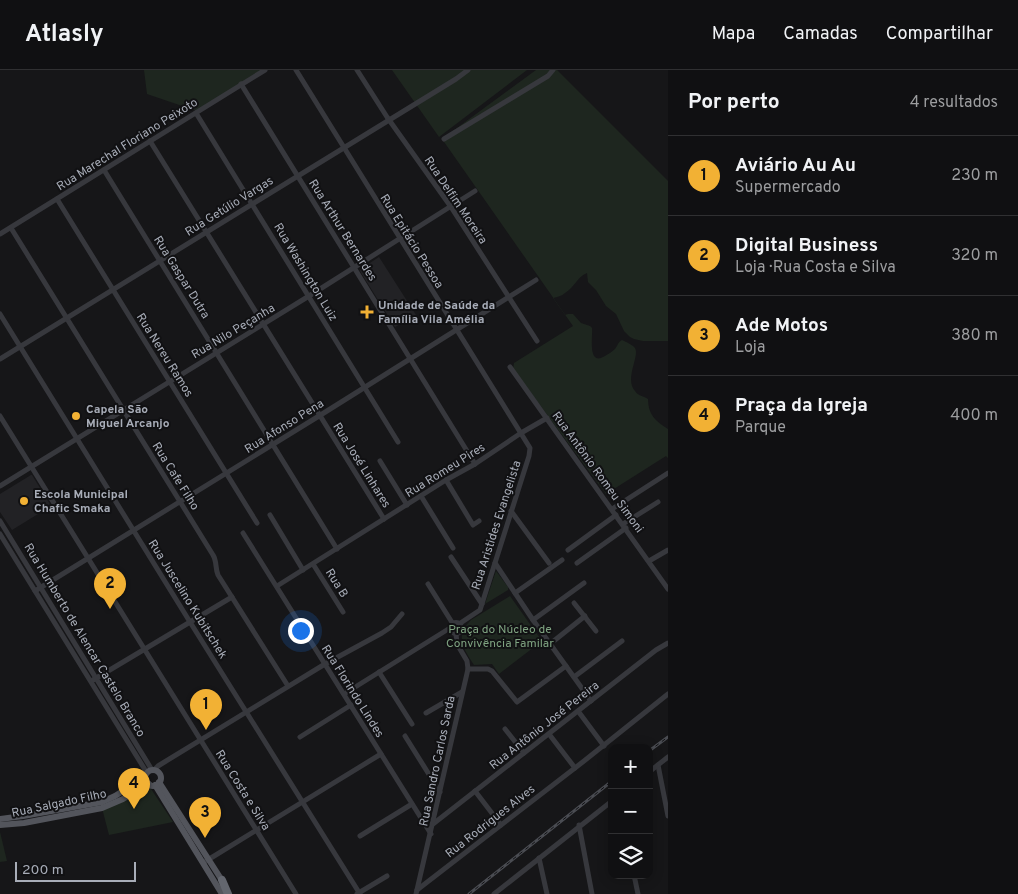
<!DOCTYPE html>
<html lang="pt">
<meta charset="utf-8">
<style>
:root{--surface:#101012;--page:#1e1e20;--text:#f1f3f6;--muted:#9c9d9f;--line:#303032;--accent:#f2b134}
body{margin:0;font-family:Overpass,sans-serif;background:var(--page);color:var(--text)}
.controls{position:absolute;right:15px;bottom:15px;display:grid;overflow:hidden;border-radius:10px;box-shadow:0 2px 12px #0003}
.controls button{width:45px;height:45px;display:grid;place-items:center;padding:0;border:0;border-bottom:1px solid var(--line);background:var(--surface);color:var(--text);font:25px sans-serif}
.scale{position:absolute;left:15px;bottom:12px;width:121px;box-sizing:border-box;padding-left:5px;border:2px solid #a8adb8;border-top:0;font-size:14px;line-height:18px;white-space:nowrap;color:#a8adb8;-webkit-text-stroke:4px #111113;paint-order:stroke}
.you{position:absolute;left:300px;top:560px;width:18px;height:18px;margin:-12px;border:4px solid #fff;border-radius:50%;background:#1a73e8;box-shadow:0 0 0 8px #1a73e833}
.badge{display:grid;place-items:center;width:32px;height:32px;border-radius:50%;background:var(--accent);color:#111;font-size:16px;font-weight:700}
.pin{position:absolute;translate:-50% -41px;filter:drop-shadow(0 1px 2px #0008)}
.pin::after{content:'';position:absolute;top:26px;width:18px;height:15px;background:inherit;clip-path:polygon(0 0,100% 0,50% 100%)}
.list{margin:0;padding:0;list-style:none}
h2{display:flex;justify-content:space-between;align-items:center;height:65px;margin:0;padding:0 20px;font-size:21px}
h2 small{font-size:16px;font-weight:400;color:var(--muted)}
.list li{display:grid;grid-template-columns:32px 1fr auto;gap:15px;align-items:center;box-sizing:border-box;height:80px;padding:0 20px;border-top:1px solid var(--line)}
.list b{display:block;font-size:19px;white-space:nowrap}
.list p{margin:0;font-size:16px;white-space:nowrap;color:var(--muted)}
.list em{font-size:16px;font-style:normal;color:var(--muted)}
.icon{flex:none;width:28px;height:28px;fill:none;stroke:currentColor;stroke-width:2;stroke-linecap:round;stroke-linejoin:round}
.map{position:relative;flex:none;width:668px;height:824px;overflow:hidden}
header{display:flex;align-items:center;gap:30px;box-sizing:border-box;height:70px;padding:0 25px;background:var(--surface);border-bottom:1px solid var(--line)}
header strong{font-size:24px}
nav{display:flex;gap:28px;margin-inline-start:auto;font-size:18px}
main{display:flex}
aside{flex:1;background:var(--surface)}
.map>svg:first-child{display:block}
.built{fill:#222225}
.green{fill:#1e261f}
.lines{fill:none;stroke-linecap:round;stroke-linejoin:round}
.minor{stroke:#37383d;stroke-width:5}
.major{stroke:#53555c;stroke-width:6}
.highway{stroke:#63666e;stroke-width:8}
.rail-casing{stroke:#4a4c52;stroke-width:3}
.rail{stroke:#111113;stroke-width:1;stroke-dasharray:4;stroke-linecap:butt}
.poi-dot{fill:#f2b134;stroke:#111113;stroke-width:2}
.labels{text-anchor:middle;stroke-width:4;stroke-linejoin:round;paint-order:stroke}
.street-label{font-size:12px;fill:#a8adb8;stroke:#111113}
.poi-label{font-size:12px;font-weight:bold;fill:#a8adb8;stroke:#111113;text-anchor:start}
.park-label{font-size:12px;fill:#7fa381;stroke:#111113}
</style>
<header>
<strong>Atlasly</strong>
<nav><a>Mapa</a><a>Camadas</a><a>Compartilhar</a></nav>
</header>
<main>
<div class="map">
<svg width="668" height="824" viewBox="0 0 668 824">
<rect width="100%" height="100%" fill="#161618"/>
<g class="built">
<path d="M379,187L416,245L395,257L360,201L361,199Z"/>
<path d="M31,405H32L51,436L12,460L0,442V424Z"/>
</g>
<g class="green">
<path d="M144,0H265L197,41L147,24Z"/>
<path d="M392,0H527L439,67Z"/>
<path d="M536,0H557L668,111V271H643L634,269L630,267L624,261L616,244L606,236L596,220L588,212L587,203C577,207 574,218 565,223C562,226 557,227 553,228L565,245L568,244H573L581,253L590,256L592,258C593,267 587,297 605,286C608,284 612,282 615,279C618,275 618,272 622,270C626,272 633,275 635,278C640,286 624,309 635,321C638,326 644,326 648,329C648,344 655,351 668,359V388L666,386L606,424L513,299L514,293L573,256L442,69Z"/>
<path d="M496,501L508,517V520L485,534Z"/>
<path d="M510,526L542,571L499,604L492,594L474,595C464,579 454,567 471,550Z"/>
<path d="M149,716L173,752L109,765L102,738Z"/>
<path d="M0,762L7,791L0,792Z"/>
</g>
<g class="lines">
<g class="minor">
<path d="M296,0L530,378L529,386L480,540L459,554"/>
<path d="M357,0L387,47L451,137L537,271"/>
<path d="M241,14L475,394"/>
<path d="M196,43L398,372"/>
<path d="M444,69L548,6L553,0"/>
<path d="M150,71L384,449"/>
<path d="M104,100L337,479"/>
<path d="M57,129L257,453"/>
<path d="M11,158L213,485C217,491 215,498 218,505L288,616"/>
<path d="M0,164L265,0"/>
<path d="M0,244L190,552L360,824"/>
<path d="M0,289L456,9L468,0"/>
<path d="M510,297L668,519"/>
<path d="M0,346L296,824"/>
<path d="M380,391L407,435"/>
<path d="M446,410L473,455L479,451"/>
<path d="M0,416L309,226L475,121"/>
<path d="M421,426L453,478"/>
<path d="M612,439L668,403"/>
<path d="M511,441L549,493"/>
<path d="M270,445L303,500"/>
<path d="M0,451L152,700"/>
<path d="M623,454L658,432"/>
<path d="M243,463L431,764"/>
<path d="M0,464L147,703"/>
<path d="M568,480L616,445"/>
<path d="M451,487L482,534"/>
<path d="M649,491L668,480"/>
<path d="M495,493L533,550L591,631"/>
<path d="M577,493L626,458"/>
<path d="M313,494L343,542"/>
<path d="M428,514L453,554"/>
<path d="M277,516L446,410L475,394L521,363L547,348"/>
<path d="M35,521L319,346L536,210"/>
<path d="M515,523L562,490"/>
<path d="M574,533L596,561"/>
<path d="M533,550L584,513"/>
<circle cx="456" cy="558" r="5.5"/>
<path d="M550,574L585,546"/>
<path d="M468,599H488L492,601L517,632L566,596"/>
<path d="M379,602L412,654"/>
<path d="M574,607L622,571"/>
<path d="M93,610L232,527"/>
<path d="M344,624L450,558"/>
<path d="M578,641L604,676"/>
<path d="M426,643L462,622"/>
<path d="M505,659L524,683"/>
<path d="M549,664L575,698"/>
<path d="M405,666L440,722"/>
<path d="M300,667L351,635"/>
<path d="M658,695L668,746"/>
<path d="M154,700L158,696L325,594L382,563L391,557L402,544"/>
<path d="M649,702L668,687"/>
<path d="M475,721L501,755"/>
<path d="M433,754L656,580L668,573"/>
<path d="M579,755L592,824"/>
<path d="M360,766L412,734"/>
<path d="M539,788L547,824"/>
<path d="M206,791L381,684"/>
<path d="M634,805L638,824"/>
<path d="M417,820L584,691L668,624"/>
<path d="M357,824L387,806"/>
<path d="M416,824L468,599L467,591L457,574L456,564"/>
<path d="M494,824L612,731"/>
</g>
<g class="major">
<circle cx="153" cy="708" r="8"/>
<path d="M159,712L223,812"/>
<path d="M155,715L222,824"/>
<path d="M0,749L23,746L102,732L115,726L145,707"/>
<path d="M0,755L24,753L102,738L123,729L149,714"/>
</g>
<path class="highway" d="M222,810L228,824"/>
<defs>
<g id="rail">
<path d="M649,681L668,667"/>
<path d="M469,824L612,711"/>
</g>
</defs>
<use href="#rail" class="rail-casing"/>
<use href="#rail" class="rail"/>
</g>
<g class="poi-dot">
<path d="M364.5 234.5h5v5h5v5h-5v5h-5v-5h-5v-5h5z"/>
<circle cx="76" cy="346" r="5"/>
<circle cx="24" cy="431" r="5"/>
</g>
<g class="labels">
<g class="street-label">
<text transform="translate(127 74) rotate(-32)" y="4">Rua Marechal Floriano Peixoto</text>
<text transform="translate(456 130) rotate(56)" y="4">Rua Delfim Moreira</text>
<text transform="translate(229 136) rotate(-32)" y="4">Rua Getúlio Vargas</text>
<text transform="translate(343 160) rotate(58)" y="4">Rua Arthur Bernardes</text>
<text transform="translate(412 171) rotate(58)" y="4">Rua Epitácio Pessoa</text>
<text transform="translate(306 202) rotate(59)" y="4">Rua Washington Luiz</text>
<text transform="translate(182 207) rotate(58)" y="4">Rua Gaspar Dutra</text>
<text transform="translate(233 261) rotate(-31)" y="4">Rua Nilo Peçanha</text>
<text transform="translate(165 285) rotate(58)" y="4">Rua Nereu Ramos</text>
<text transform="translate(284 356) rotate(-32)" y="4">Rua Afonso Pena</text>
<text transform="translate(362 395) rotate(58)" y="4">Rua José Linhares</text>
<text transform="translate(445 400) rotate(-32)" y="4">Rua Romeu Pires</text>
<text transform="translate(598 402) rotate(54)" y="4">Rua Antônio Romeu Simoni</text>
<text transform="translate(176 406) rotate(58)" y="4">Rua Cafe Filho</text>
<text transform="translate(496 455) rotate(-72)" y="4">Rua Aristides Evangelista</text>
<text transform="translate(337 513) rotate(58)" y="4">Rua B</text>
<text transform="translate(188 529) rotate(58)" y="4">Rua Juscelino Kubitschek</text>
<text transform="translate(85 570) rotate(59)" y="4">Rua Humberto de Alencar Castelo Branco</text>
<text transform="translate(353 621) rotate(58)" y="4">Rua Florindo Lindes</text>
<text transform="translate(544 655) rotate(-38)" y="4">Rua Antônio José Pereira</text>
<text transform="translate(437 691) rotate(-78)" y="4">Rua Sandro Carlos Sarda</text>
<text transform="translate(243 720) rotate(58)" y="4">Rua Costa e Silva</text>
<text transform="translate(59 733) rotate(-12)" y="4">Rua Salgado Filho</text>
<text transform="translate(490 751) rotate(-38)" y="4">Rua Rodrigues Alves</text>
</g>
<g class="poi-label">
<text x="378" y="239">Unidade de Saúde da<tspan x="378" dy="14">Família Vila Amélia</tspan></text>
<text x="86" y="343">Capela São<tspan x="86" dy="14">Miguel Arcanjo</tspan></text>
<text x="34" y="428">Escola Municipal<tspan x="34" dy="14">Chafic Smaka</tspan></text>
</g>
<g class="park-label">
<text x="500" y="563">Praça do Núcleo de<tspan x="500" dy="14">Convivência Familar</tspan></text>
</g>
</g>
</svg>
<div class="controls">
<button>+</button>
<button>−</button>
<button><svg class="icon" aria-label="layers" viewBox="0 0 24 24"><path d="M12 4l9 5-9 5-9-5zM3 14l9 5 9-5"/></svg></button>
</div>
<div class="scale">200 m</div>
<div class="you"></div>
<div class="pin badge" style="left:206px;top:660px">1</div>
<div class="pin badge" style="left:110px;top:539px">2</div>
<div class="pin badge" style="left:205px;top:768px">3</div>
<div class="pin badge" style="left:134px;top:739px">4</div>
</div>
<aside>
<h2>Por perto<small>4 resultados</small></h2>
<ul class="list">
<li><span class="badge">1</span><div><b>Aviário Au Au</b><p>Supermercado</p></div><em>230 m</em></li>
<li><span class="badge">2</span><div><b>Digital Business</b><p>Loja · Rua Costa e Silva</p></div><em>320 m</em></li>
<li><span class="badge">3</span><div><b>Ade Motos</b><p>Loja</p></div><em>380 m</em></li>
<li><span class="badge">4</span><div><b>Praça da Igreja</b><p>Parque</p></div><em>400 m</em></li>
</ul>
</aside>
</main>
